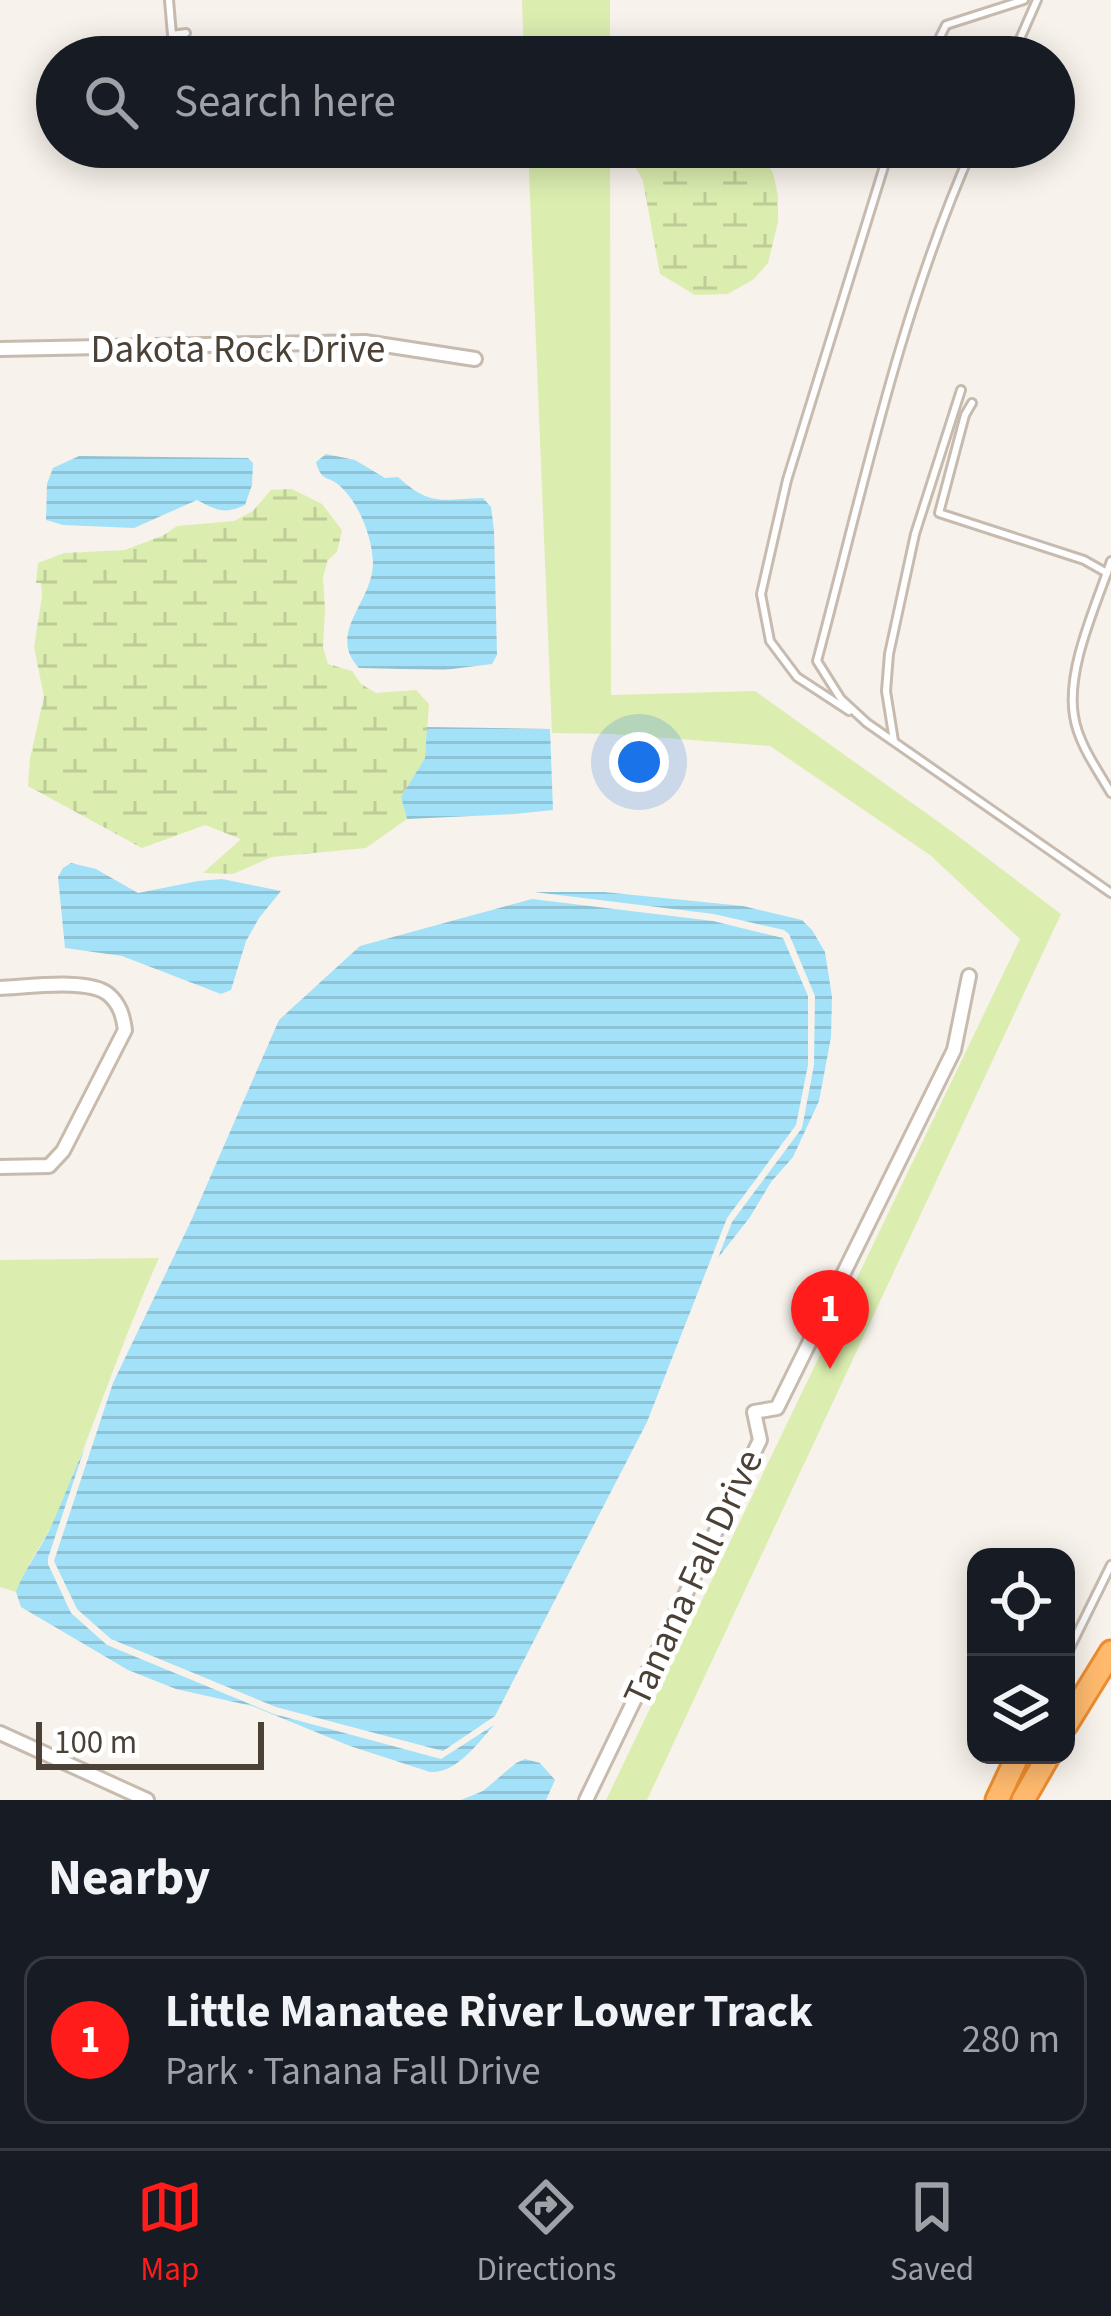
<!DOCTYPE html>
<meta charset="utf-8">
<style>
:root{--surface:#171b24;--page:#20242c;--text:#f1f3f6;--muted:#9ea1a6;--line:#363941;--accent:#ff1c1a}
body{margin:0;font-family:"Source Sans 3",sans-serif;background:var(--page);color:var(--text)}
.controls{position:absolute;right:36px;bottom:36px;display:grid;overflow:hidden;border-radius:24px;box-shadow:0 6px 30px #0003}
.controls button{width:108px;height:108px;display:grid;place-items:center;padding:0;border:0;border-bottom:3px solid var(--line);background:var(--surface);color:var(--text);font:60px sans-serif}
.scale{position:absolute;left:36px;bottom:30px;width:228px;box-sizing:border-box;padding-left:12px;border:6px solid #4c4137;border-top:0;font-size:33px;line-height:42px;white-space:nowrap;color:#4c4137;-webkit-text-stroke:9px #fff;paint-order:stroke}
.you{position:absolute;left:639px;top:762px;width:42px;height:42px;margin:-30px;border:9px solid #fff;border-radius:50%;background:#1a73e8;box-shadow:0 0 0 18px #1a73e833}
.badge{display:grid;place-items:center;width:78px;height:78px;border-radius:50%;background:var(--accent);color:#fff;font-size:39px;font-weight:700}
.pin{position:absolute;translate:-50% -99px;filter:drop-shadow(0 3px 6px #0008)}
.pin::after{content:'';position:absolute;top:63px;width:42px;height:36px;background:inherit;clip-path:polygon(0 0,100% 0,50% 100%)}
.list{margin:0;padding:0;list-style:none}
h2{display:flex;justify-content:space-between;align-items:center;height:156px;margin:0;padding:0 48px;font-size:51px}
h2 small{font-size:39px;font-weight:400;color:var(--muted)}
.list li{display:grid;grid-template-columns:78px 1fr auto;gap:36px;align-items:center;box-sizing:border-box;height:168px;margin:0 24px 24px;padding:0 24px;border:3px solid var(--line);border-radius:24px}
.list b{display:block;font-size:45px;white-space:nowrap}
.list p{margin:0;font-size:39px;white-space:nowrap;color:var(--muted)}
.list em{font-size:39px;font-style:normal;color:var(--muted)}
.icon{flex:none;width:66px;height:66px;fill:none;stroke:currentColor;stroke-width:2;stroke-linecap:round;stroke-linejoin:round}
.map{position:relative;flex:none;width:1111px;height:1800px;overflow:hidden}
.search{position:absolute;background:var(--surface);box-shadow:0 6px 30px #0003;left:36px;right:36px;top:36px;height:132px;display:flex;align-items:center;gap:30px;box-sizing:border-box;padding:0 42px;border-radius:66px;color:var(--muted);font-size:45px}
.sheet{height:348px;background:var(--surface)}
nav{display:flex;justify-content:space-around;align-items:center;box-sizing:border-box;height:168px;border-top:3px solid var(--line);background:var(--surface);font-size:33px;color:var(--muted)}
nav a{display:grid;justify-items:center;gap:6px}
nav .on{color:var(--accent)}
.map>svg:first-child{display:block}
.green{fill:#dbeeb0}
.wetland{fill:url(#wetland-marsh)}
.water{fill:url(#water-rules)}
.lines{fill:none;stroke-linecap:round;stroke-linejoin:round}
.lane-casing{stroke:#c7bbaf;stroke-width:12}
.street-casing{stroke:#c7bbaf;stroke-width:18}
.highway-casing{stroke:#ee8c2e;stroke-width:27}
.lane{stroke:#fff;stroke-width:6}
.street{stroke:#fff;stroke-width:12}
.highway{stroke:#ffba6e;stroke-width:21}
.labels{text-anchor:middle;stroke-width:10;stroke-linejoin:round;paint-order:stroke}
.street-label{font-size:39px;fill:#4c4137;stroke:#fff}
</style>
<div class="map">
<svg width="1111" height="1800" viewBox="0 0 1111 1800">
<defs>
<pattern id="wetland-marsh" width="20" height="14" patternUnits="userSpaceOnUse" patternTransform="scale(3)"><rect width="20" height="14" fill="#dbeeb0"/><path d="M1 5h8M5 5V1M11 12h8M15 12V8" fill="none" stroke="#becd98"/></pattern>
<pattern id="water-rules" width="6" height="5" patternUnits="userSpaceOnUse" patternTransform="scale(3)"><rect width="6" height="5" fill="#a3e1f8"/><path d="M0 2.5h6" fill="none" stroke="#8ec2d5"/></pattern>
</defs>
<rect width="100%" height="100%" fill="#f7f2eb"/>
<g class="green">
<path d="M522,0H610V57H524Z"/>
<path d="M528,147H610L611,695L755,691L954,833L1061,914L647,1800H606L1020,939L930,855L770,746L612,734L552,733Z"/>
<path d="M159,1258C121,1342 93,1430 57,1515C46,1539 25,1566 19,1588L16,1592L0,1587V1260Z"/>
</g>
<g class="wetland">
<path d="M640,147H756L773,173L778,196V222L768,263L754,279L728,294L695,295L660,274L643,181L635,166Z"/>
<path d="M292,489L322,504L342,530L337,552L328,560L323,577L325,609L323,647L328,664L352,671L361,684L376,693L416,690L429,704L425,758L401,797L407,819L366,848L272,857L233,874L203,873L241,839L205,825L142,848L28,786L30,758L44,697L34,647L42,596L41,583H36L38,563L64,553L125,550L164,535L177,526L234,521L253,511L271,490Z"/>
</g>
<g class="water">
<path d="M326,454L355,460L385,478L398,477C431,507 441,499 483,498L491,507L494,530L497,655L492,664L444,670L359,668C326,633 373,602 373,563C372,537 360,505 341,487C328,474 322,484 316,462Z"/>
<path d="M79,456L248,458L253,463L252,485L245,505C224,515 216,510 197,500L134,528L63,525L46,520L47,484L53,468Z"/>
<path d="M427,727L550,729L553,810L515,814L407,819L401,797L425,758Z"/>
<path d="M71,863L96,869L138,893L198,881L222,879L281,891L259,918L246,941L231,990L221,994L122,956L65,948L58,877L63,868Z"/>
<path d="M534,892H604L743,906L802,920L812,930L825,952L832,997L831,1037L819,1101L793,1157L771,1182L750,1217L718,1258L732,1222L802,1128L814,1065L815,996L789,934L784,930L714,914Z"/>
<path d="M532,899L713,921L783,938L808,996V1065L796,1125L727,1218L647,1422L495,1716L443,1751L276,1707L111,1639L77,1609L54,1561L113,1383L191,1221L279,1020L360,946Z"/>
<path d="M85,1447L48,1558V1564L71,1613L107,1645L274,1714L441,1759L494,1725C478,1743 456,1774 430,1772L350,1746L252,1706L176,1689L128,1670L21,1607L16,1592C23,1572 39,1551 49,1531C62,1503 72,1475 85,1447Z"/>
<path d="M525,1759L540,1763L555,1780L546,1800H461L483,1791L516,1763Z"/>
</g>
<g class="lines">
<defs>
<g id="lane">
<path d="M169,0L172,35L186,33"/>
<path d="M930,57L946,25L1024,0"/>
<path d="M1012,57L1037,0"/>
<path d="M973,147C900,311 863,489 817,661L841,699L867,723L1111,893"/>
<path d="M972,403L965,415L939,513L1084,560L1107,573"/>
<path d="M1111,561C1096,606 1066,669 1074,716C1078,743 1097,769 1111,793"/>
<path d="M849,711L797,677L770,641L761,594L787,480L890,147"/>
<path d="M894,741L886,691L889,654L915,534L961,390"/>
<path d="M1066,1656L1111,1565"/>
</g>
<g id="street">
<path d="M0,349L365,342L475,359"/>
<path d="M0,988C26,987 89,978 108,994C120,1004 123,1016 125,1030L63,1151L49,1166L0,1167"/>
<path d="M0,1733L147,1800"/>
<path d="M586,1800L760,1440L754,1412L777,1408L954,1050L969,976"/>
</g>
<g id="highway">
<path d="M1066,1725L1111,1652"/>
<path d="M997,1800L1018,1755"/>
<path d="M1023,1800L1049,1755"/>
</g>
</defs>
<use href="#lane" class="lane-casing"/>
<use href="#street" class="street-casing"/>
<use href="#highway" class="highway-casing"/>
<use href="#lane" class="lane"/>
<use href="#street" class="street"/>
<use href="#highway" class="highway"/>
</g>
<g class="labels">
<g class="street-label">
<text x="238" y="362">Dakota Rock Drive</text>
<text transform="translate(692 1577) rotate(-65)" y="14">Tanana Fall Drive</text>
</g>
</g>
</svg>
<div class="controls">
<button><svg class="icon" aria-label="locate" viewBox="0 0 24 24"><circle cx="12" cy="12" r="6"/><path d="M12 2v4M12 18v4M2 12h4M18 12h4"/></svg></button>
<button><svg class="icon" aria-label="layers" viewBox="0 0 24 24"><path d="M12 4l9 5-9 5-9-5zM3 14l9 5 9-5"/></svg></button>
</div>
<div class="scale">100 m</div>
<div class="you"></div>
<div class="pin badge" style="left:830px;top:1369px">1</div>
<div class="search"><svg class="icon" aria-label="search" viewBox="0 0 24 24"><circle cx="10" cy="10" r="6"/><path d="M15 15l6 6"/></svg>Search here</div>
</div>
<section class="sheet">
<h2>Nearby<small></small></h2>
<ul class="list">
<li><span class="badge">1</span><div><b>Little Manatee River Lower Track</b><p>Park · Tanana Fall Drive</p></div><em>280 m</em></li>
</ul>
</section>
<nav>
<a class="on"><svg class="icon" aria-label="map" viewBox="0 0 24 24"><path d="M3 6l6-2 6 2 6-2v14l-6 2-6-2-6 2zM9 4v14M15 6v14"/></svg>Map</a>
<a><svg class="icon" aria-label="directions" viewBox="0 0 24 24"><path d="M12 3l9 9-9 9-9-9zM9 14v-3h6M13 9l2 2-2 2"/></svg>Directions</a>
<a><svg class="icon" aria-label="saved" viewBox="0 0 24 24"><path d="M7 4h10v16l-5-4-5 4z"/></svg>Saved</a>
</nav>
